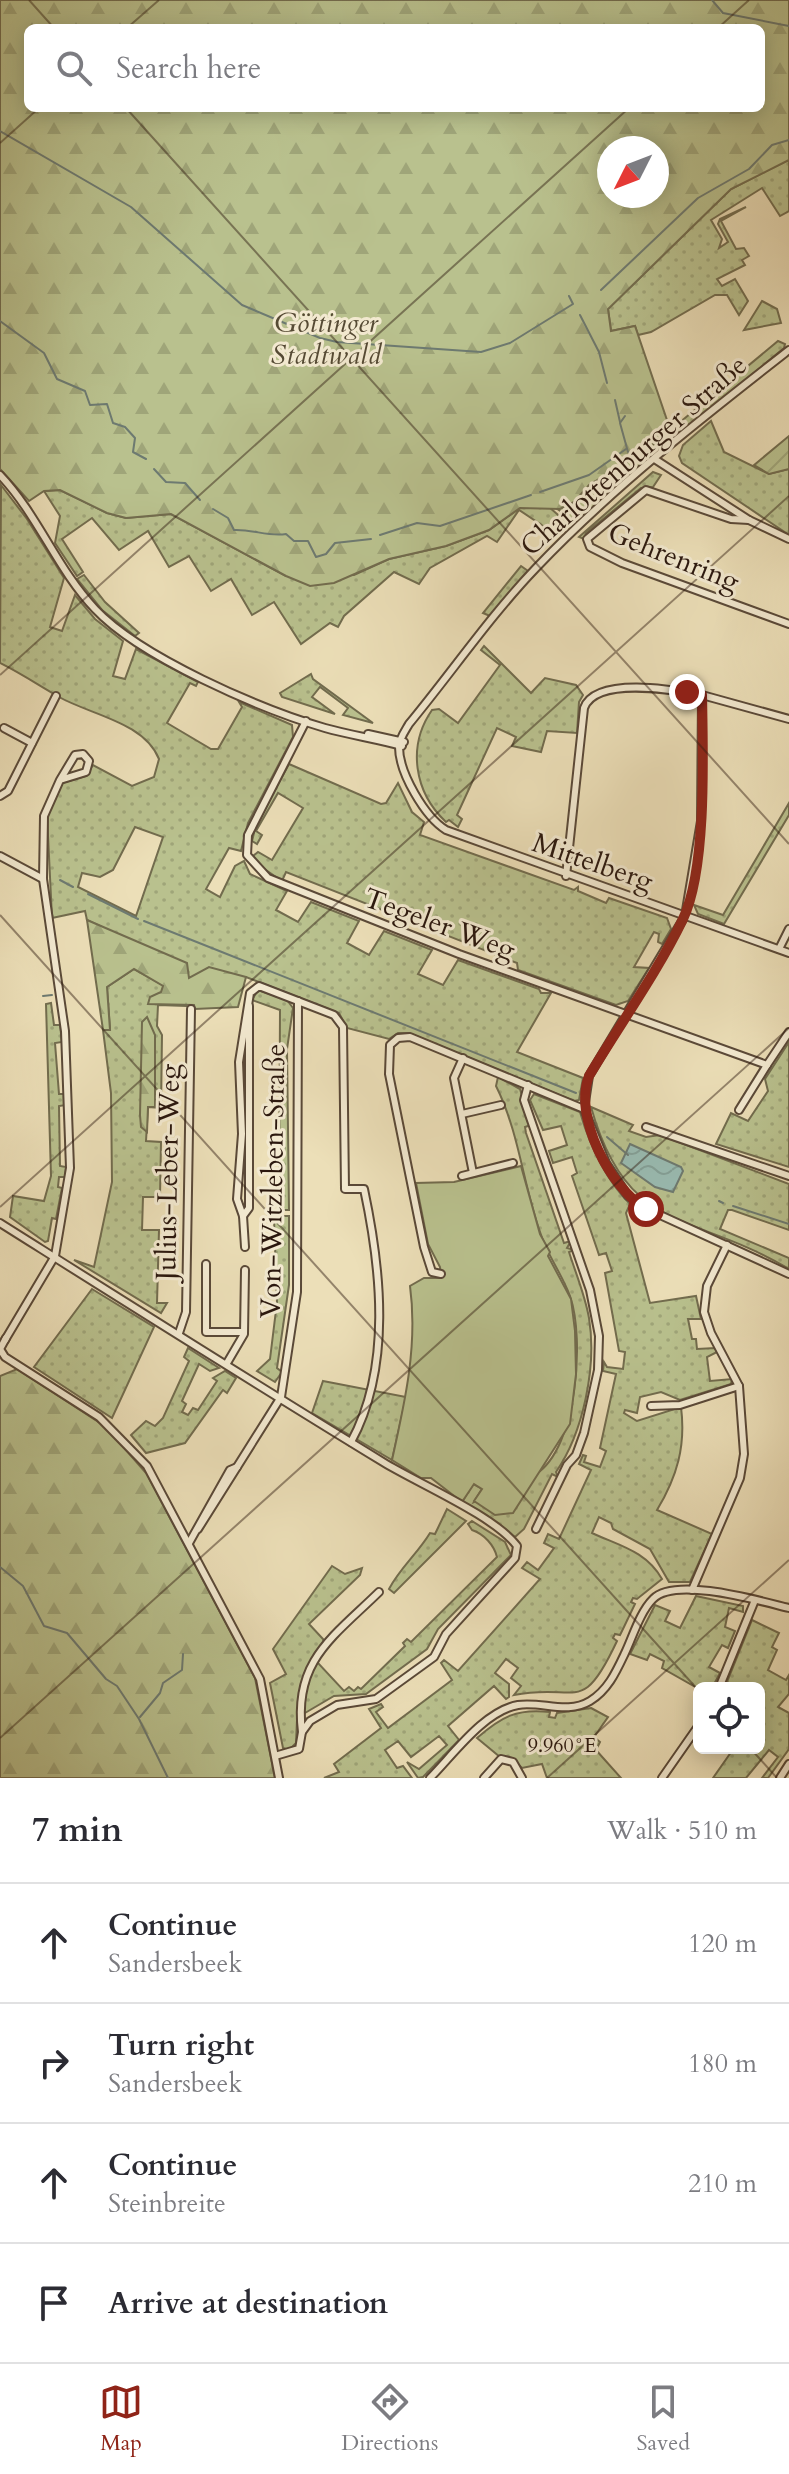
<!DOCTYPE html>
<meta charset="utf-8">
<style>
:root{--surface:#fff;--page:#f2f2f3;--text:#2b2b33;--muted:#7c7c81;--line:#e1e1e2;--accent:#8f2418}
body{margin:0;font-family:Cardo,serif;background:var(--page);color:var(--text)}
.controls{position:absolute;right:24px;bottom:24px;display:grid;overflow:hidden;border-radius:12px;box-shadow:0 4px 20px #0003}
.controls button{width:72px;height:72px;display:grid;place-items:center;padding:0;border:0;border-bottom:2px solid var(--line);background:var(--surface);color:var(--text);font:40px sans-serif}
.compass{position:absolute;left:597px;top:136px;width:72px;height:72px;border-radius:50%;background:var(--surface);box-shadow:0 4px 20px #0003;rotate:228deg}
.stop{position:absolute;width:24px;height:24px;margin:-18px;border:6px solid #8f2418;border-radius:50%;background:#fff}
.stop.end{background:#8f2418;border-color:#fff;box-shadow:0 2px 8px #0008}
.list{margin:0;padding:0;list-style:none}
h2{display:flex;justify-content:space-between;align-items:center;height:104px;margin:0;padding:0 32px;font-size:34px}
h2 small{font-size:26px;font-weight:400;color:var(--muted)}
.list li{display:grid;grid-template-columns:52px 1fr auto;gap:24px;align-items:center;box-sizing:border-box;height:120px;padding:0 32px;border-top:2px solid var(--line)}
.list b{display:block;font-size:30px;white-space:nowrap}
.list p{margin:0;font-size:26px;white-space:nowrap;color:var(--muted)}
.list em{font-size:26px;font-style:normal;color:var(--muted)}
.icon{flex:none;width:44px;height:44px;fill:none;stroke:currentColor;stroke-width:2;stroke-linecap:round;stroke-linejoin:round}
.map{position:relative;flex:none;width:789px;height:1778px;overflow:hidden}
.search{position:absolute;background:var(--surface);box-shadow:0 4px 20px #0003;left:24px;right:24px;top:24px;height:88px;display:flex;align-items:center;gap:20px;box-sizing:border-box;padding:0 28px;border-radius:12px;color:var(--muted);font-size:30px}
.sheet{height:584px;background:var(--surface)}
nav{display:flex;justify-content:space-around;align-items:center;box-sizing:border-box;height:112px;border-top:2px solid var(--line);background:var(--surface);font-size:22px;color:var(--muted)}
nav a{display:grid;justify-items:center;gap:4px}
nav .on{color:var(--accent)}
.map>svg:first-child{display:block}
.grass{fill:url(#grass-dots);stroke:#726c4e;stroke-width:2;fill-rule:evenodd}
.forest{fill:url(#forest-firs);stroke:#726c4e;stroke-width:2;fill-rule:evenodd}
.garden{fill:url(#garden-furrows);stroke:#726c4e;stroke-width:2}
.pitch{fill:#b9c18e;stroke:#726c4e;stroke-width:2}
.water{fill:url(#water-waves);stroke:#6d7a71;stroke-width:2}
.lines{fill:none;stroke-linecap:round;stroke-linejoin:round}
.stream{stroke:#6d7a71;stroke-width:2}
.minor-casing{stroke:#5a4938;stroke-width:10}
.minor{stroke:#f3ead1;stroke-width:6}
.route{stroke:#8f2418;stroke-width:10}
.ticks{fill:none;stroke:#2a170e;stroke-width:2;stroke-opacity:0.45}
.labels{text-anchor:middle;stroke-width:6;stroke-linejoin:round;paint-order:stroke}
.park-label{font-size:28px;font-style:italic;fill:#554a34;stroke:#f3ead1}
.street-label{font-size:28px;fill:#2a170e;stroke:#f3ead1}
.ticks-label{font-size:20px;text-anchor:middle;fill:#2a170e;stroke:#f3ead1;stroke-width:6;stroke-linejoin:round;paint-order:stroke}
</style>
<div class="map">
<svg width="789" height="1778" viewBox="0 0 789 1778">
<defs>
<pattern id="grass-dots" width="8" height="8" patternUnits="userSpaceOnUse" patternTransform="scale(2)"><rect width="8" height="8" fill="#b9c18e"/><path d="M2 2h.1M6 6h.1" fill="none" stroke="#9fa579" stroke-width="1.8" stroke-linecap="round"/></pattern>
<pattern id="forest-firs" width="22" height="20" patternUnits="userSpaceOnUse" patternTransform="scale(2)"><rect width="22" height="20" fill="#b9c18e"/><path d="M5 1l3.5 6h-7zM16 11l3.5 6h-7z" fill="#9fa579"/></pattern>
<pattern id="garden-furrows" width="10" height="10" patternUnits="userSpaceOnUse" patternTransform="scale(2)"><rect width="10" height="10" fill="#b9c18e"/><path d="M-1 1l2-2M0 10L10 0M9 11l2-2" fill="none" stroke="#9fa579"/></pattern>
<pattern id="water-waves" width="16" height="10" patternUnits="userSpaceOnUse" patternTransform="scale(2)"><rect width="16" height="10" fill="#99bcb3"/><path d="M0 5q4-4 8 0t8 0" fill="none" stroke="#84a199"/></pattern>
</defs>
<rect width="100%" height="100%" fill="#ecdfb8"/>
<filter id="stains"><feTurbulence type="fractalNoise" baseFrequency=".0025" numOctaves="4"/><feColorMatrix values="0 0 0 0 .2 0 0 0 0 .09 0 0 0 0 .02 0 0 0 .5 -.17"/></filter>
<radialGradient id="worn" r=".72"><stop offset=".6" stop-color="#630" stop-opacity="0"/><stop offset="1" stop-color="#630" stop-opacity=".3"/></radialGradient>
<g class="grass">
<path d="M789,160V211L780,216L762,188L711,220L722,239L719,248L728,242L718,224L720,219L746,207L721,221L736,249L744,248L749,256L742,260L745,265L717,279L722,286L735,279L748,301L739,315L727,295H715L651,332L638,335L635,326L611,331L608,309L731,189Z"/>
<path d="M762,301L777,309L781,323L744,330Z"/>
<path d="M778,341L785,344L784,348L576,522L556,508L574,502L589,485L644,452Z"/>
<path d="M711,421L724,452L769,474L789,469V535L682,463L679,456L683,445Z"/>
<path d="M653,472L661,475L653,487L641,488L586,533L584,539L579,537Z"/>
<path d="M1,485L27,519L64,578L50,627L62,631L75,595L95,619L123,641L113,676L125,679L136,649L198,682L196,686L190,683L167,723L211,749H218L242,707L239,702L292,725L293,737L248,823L241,851L229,848L206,889L220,897L235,866L244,861L250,874L287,891L276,910L298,922L311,902L359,921L347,943L369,955L384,931L432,950L418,974L443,985L458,960L539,989L541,993H551L517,1052L583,1078L579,1100L574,1101L409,1033H398L389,1039L347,1028L339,1013L246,977L189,978L186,973V1006L158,1005L157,1026L162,1035L161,1108L148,1107L146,1141L161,1142L160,1197H143L142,1230H159L157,1303H167L161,1313L74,1260L94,1267L112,1182L111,1093L103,1030L110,1029L107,987L134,969L163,985L127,939L87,920L85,911L52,918L47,815L62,783L86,776L93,765L132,786L154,777L159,759C144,722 91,715 59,697C38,685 22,674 0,663ZM135,827L163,837L136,916L78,887L82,873L100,877L113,870Z"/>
<path d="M60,490L107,513L126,518L171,514L286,576L354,575L389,559L446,546L489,530L520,508L549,507L565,521L548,538L542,534L546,528L519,510L497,542L487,536L430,568L419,584L394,572L344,616L338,627L330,623L301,644L274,602L252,615L231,579L211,591L189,556L169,567L148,531L119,550L92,518L62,539L83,572L77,576L55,543L60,516L44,491Z"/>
<path d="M521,566L528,571L490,616L483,613Z"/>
<path d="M84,575L105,602L139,633L135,636L102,610L77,579Z"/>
<path d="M484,646L531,693L545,678L576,685L583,695L579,702L577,733L547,731L541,752L512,746L516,737L497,728L457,815L462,819L458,827L449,820L446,822C414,792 407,746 432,710L439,709L458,723L500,665L481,650Z"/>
<path d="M311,674L313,679L373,723L343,715L348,708L320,687L312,697L335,714L282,697L280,693Z"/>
<path d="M289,764L381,804L386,803L398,783L412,812L424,822L420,835L574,890L578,887V891L606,903L609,898L667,918L671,929L662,944L658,942L659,934L654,932L634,967L649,968L628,1001L616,1005L518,970L517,963L286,872L282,881L260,866L253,856L258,852L272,860L303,808L278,793L256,831L262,835L257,844L252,841L256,825Z"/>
<path d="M789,803V815L724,924L698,914L694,905L723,915Z"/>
<path d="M258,990L287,1000L293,1008L287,1049L289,1210H279L280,1010L252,1000Z"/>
<path d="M51,1003L54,1025H60L62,1042L55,1043L59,1094H65L66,1105L59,1106L60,1166L66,1167L65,1177H59L58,1187L62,1188L56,1219L52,1218L48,1241L45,1242L10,1217L13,1196L44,1201L51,1176L46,1004Z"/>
<path d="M789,1042V1167L716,1144L731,1113L748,1121L768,1091L765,1079Z"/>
<path d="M498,1077L520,1089L531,1125L525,1127L526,1133L564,1243L571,1241L567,1248L574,1250L569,1252C576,1274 585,1295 589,1318C597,1367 583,1433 556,1472L558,1477L552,1474L524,1529L515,1537L462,1502L473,1484L482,1489L474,1502C494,1493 518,1486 536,1474C577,1448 585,1339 570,1296C561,1272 547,1255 540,1232C523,1184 519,1132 496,1086Z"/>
<path d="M534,1094L580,1112C589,1143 605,1179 630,1204L626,1213L650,1303L696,1296L701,1319H688L692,1339H696L697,1349L715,1348L717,1352L707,1357L710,1381L732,1379L731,1384L680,1400L661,1392L640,1397L637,1413L625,1410L624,1413L637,1421L681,1407C686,1446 677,1477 657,1510L712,1534L690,1582H669L650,1549L613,1529L611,1523L599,1517L592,1533C620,1546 646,1551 662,1579L637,1599L633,1598L631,1602L635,1604L622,1631L620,1635L615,1634L613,1638L617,1641C581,1718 578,1682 514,1695L521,1686L511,1678L518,1668L506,1659L495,1673L509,1684V1697L506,1699L494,1686L448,1726L459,1740L423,1777L418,1778L407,1762L419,1769L447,1745L439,1736L411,1757L398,1741L385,1750L397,1768L403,1766L412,1778H324L339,1772L334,1764L381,1728L369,1709L381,1704L383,1707L376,1712L388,1728L452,1680L441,1663L444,1660L458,1671L540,1579L522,1568L527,1562L538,1570L554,1548L544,1543L548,1534L559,1539L591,1470L579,1464L583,1455L586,1456L584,1462L600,1467L606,1451L600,1448L616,1374L603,1371L604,1362L607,1367L623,1369L625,1352L619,1351L605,1273L612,1271L606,1253L599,1255L597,1249L572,1176L577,1173L572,1157L553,1163L549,1151L567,1145L561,1126L543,1130L530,1100Z"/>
<path d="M591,1107L633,1125L629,1131L646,1137L660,1135L789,1184V1230L732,1210H728L720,1229L789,1258V1269C693,1211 627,1236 591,1107Z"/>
<path d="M278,1216H289V1285L277,1368L282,1372L275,1382L257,1371L270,1359L277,1302L274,1219Z"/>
<path d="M92,1289L154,1327L112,1418L34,1367Z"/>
<path d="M188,1348L219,1368L210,1371L199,1364L182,1401L186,1404L182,1412L188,1415L193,1408L198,1410L217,1381L213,1378L225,1371L236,1378L227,1393L223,1390L185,1443L146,1453L131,1435L146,1421L155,1426L163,1418L189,1361L184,1357Z"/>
<path d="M323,1381L406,1397L392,1460L312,1413Z"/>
<path d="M447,1509L466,1521L394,1593L389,1589C400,1568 418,1553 430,1533L435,1534Z"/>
<path d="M472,1521L505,1542L511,1555L438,1629L427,1649L366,1694L334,1696L305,1713L302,1708L297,1720L296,1743L289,1750L283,1748L270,1683L286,1674L273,1649L332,1566L345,1574L362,1568L360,1575L309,1624L323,1639L325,1650L317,1662L344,1691L349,1687L354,1691L358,1687L361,1689L405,1646L403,1643L407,1639L411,1642L497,1557C494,1545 484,1534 472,1530L468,1524Z"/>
<path d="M696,1596L743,1606V1612L729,1608L725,1627L735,1631L728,1648L722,1645L709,1667L720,1673L712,1688L699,1689L662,1668L664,1661L650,1654L647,1660L630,1654L655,1605L670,1611L665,1621L680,1628Z"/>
<path d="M752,1620L779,1633L772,1647L777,1650L768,1670L786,1680L789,1675V1694L778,1707L789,1713V1749L768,1778H762L778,1757L769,1750L746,1778H713L734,1748H759V1688H738L727,1682Z"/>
<path d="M591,1708L608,1717L594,1737L600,1742L596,1750L621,1778H547L542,1764L522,1768L512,1758L500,1757L477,1738C501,1717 517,1708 550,1712L549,1717L555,1718L557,1713Z"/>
</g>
<g class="forest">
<path d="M0,0H789V160L731,189L608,309L611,331L635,326L670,429L644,452L589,485L574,502L560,509L520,508L489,530L446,546L389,559L334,583L310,586L286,576L171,514L126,518L107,513L60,490L44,491L29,501L0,469ZM28,28H761V108H28ZM609,148H657V196H609Z"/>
<path d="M87,920L187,963L189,978L209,967L246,977L238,1007L195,1009L194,1005L148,1004L150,997L161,992L163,986L134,969L107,987L110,1030H103Z"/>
<path d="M147,1017L155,1035V1107H148L147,1132L141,1127L140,1115L142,1022Z"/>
<path d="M17,1369L106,1427L146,1473L255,1678L275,1778H0V1376Z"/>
</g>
<path class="garden" d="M789,436V469L769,474L754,465Z"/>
<path class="pitch" d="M521,1166L540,1234L550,1252L548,1256L571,1299L575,1331L576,1374L570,1424L513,1513L495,1515L474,1501L482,1489L474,1484L462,1502L431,1478H421L392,1460C405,1402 418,1345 410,1286L424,1278H441L440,1267L428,1244L416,1183L454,1182Z"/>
<path class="water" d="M630,1144L681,1167L683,1171L673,1192L655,1187L621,1163Z"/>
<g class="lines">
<g class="stream">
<path d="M712,0L723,13L789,26"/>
<path d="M0,131L131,207L242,305L320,338L337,342L481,352L510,343L573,304L569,296"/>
<path d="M601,290L698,198L749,169L772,145L789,140"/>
<path d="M580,315L599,352L607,383"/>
<path d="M0,321L44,353L57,379L85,391L90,405L107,404L113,423L125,427L135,438L133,452L146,459"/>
<path d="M615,400L620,422"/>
<path d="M625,416L620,423L628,452"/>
<path d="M154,469L166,482L185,483L200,500"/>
<path d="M540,492L589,475L626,449"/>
<path d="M213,509L228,518L234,530C253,529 268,537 286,534L294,541H308L316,557L326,554L335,543L371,539"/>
<path d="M380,535L417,523L440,526L531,495"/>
<path d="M60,880L73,887"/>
<path d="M88,894L138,919"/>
<path d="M144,921L576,1093"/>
<path d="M43,996L52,995"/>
<path d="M607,1137L628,1155"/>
<path d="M719,1201L723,1203"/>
<path d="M733,1206L789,1224"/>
<path d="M0,1567L23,1586L44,1626L67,1633L106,1679L117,1686L139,1719L168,1778"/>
<path d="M140,1717L160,1693L163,1683L182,1670L183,1654"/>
</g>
<defs>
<g id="minor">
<path d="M789,350C702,418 612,488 536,568C490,616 452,672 409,724C405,731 399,739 399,747C399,773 425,817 446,830L789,953"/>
<path d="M656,460L749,520L789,539"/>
<path d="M0,475C38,515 57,569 95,609C140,657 260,709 325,728C350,735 377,739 402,746"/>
<path d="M749,520L731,519L646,490L587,539L590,547L622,563L789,624"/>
<path d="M702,695L789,719"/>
<path d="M306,721L248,835L247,855L268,878L459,954L767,1065L789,1032"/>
<path d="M4,728L32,743"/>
<path d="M368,734L404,742"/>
<path d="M0,796L8,791L56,696"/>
<path d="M0,856L43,879"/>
<path d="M566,876L584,708C596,676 674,690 702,695L701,821L685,916L589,1076L584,1109L606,1163L628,1196L660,1215L789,1274"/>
<path d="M779,949L789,929"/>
<path d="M463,1058L454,1078L473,1173"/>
<path d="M528,1085L524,1100L590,1290L599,1336L598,1370L584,1433L576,1455L567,1465L536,1529"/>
<path d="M739,1110L767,1065"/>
<path d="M462,1114L501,1105"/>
<path d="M646,1127L789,1176"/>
<path d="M462,1176L513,1163"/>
<path d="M243,1216L249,1208V1006"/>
<path d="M0,1223C127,1303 255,1384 383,1462C417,1483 495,1516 517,1546L515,1558L446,1634L434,1657L376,1699L337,1705L310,1721L302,1732L299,1749L275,1756"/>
<path d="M245,1247L243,1216L237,1199L242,1134L239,1062L250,993L259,986L334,1015L343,1027L345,1189H364C381,1269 392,1367 351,1442"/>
<path d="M206,1264V1332H244"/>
<path d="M441,1274L432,1272L424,1247L389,1074L390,1045L398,1038L410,1037L584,1109"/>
<path d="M179,1333L186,1312L191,1009"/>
<path d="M6,1338L0,1349L5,1357L99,1417L147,1466L260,1679L279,1778"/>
<path d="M5,1340L55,1256L70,1168L65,1031L43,879L44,816L60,780L86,772L89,761L83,754L75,755L60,780"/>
<path d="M227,1363L244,1334L245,1270"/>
<path d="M651,1406L680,1405L739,1386"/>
<path d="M198,1529L281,1397L297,1292L298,1001"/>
<path d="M189,1543L230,1470L237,1467"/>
<path d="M692,1590L740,1478L744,1454L739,1386L711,1333L704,1312L707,1286L727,1245"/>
<path d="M719,1688L755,1600"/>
<path d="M302,1732C293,1661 333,1637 379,1592"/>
<path d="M430,1778C453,1755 484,1711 518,1705C542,1701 567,1715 590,1701C608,1690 616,1672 625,1653C633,1636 640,1612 653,1599C675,1576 760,1601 789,1608"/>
<path d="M484,1778L501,1759L513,1762L522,1778"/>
<path d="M662,1778L699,1725"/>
<path d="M780,1778L789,1764"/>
</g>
</defs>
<use href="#minor" class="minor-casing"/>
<use href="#minor" class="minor"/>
</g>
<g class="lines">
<path class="route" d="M646,1209C610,1188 573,1116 589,1076C620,1024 657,973 683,919C707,869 703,752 702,695L687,692"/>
</g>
<path class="ticks" d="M29,0L54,28M127,28L159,0M718,28L749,0M126,108L789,844M0,143L39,108M0,675L629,108M0,915L699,1691M0,1207L789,496M0,1738L789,1028M750,1748L777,1778M547,1778L789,1560"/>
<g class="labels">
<g class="park-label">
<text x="326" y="332">Göttinger<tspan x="326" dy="32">Stadtwald</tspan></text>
</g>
<g class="street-label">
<text transform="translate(633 455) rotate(-41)" y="10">Charlottenburger Straße</text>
<text transform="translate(674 556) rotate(22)" y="10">Gehrenring</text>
<text transform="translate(593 861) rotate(19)" y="10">Mittelberg</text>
<text transform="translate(440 923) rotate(20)" y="10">Tegeler Weg</text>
<text transform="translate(167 1172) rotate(-89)" y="10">Julius-Leber-Weg</text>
<text transform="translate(272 1181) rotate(-89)" y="10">Von-Witzleben-Straße</text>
</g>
</g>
<g class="ticks-label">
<text x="562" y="1752">9.960°E</text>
</g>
<rect width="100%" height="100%" filter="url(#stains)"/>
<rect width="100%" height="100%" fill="url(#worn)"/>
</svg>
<div class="controls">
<button><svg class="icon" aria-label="locate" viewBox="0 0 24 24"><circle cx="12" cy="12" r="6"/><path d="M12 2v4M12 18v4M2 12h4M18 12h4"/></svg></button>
</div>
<svg class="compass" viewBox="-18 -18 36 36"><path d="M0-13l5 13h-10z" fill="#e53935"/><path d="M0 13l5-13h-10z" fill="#7c7c81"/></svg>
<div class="stop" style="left:646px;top:1209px"></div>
<div class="stop end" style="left:687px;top:692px"></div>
<div class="search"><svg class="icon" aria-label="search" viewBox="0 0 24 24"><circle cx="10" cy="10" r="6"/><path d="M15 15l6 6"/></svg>Search here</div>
</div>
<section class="sheet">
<h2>7 min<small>Walk · 510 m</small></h2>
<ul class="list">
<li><svg class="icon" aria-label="ahead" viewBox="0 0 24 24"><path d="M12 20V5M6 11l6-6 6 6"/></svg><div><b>Continue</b><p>Sandersbeek</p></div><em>120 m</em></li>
<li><svg class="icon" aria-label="right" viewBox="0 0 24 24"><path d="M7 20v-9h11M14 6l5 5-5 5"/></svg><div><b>Turn right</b><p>Sandersbeek</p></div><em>180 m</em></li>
<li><svg class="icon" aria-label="ahead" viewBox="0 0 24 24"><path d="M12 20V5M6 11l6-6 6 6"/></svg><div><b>Continue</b><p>Steinbreite</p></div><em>210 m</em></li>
<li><svg class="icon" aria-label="arrive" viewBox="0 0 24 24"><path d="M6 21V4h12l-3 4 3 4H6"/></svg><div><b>Arrive at destination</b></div></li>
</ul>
</section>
<nav>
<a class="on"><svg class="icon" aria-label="map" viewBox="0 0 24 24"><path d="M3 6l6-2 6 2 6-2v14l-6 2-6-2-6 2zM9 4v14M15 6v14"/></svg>Map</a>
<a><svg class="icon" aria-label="directions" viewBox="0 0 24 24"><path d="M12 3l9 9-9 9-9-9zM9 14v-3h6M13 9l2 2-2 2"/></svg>Directions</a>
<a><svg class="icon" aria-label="saved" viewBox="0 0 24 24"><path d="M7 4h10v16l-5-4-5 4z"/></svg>Saved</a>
</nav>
